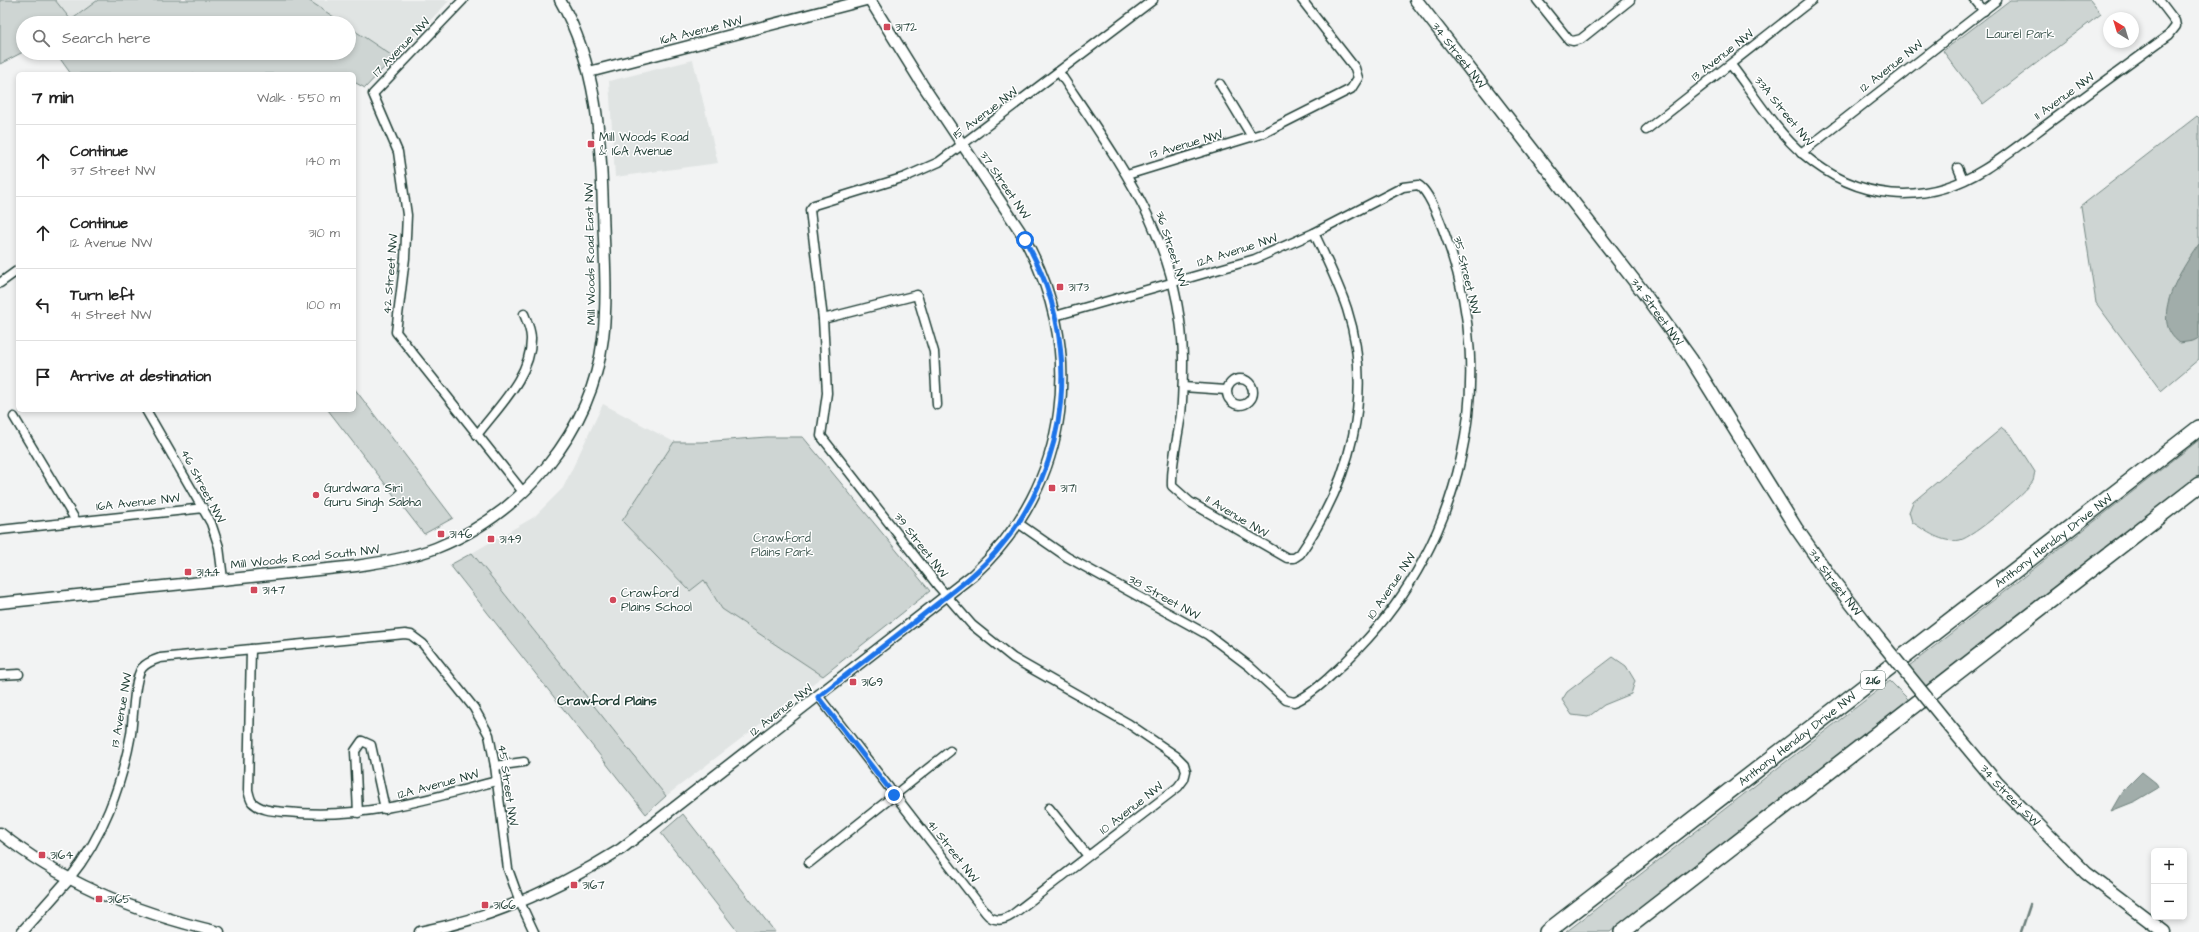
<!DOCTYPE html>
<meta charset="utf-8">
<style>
:root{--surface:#fff;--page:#f2f2f2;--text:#222;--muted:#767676;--line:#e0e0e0}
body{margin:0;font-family:"Architects Daughter",sans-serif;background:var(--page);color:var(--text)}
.controls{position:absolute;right:12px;bottom:12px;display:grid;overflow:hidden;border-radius:6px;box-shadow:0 2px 6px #0003}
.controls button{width:36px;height:36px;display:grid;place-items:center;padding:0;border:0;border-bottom:1px solid var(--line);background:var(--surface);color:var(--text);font:20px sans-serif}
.compass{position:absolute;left:2103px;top:12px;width:36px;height:36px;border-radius:50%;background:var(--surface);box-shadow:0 2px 6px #0003;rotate:322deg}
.stop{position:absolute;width:12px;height:12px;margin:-9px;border:3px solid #1a73e8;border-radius:50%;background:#fff}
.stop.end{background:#1a73e8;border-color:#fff;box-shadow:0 1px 4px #0008}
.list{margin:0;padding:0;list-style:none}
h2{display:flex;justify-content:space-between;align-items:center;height:52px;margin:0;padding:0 16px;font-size:17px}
h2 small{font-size:13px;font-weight:400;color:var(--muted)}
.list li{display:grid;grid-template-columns:26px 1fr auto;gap:12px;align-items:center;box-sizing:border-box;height:72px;padding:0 16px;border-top:1px solid var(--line)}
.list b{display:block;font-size:15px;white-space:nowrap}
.list p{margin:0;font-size:13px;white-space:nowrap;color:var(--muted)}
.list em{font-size:13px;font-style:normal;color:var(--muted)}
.icon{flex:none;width:22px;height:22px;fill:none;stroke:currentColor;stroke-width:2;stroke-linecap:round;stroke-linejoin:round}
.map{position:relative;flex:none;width:2199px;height:932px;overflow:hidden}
.search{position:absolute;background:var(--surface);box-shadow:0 2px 6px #0003;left:16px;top:16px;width:340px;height:44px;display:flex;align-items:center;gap:10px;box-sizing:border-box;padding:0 14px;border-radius:22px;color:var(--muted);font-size:15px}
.panel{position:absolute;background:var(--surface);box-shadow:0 2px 6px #0003;left:16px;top:72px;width:340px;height:340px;border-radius:6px}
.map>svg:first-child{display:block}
.built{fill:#e0e4e3}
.green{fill:#ced5d3;stroke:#768984}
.water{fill:#a1adaa;stroke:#6d807b}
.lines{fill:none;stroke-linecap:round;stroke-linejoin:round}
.stream{stroke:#6d807b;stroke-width:2.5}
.minor-casing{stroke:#1f3d34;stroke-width:11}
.tertiary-casing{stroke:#1f3d34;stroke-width:13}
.secondary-casing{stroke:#1f3d34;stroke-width:15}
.motorway-casing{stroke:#1f3d34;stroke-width:18}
.minor{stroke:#fff;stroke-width:8}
.tertiary{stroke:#fff;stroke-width:10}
.secondary{stroke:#fff;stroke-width:12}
.motorway{stroke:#fff;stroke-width:15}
.secondary-bridge-casing{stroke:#1f3d34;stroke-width:15;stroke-linecap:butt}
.secondary-bridge{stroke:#fff;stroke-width:12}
.route{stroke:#1a73e8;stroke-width:5}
.poi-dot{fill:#d1495b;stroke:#fff;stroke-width:1.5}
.labels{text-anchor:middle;stroke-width:3;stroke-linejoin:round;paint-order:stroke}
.shield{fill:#fff;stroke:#627771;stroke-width:1}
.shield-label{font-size:11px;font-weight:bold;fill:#1f3d34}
.poi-label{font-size:12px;fill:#1f3d34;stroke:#fff;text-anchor:start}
.street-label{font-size:12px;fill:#1f3d34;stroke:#fff}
.park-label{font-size:12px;fill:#425b54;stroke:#fff}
.neighbourhood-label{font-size:13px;font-weight:bold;fill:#1f3d34;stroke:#fff}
</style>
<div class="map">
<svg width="2199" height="932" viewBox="0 0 2199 932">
<rect width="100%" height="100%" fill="#f2f3f3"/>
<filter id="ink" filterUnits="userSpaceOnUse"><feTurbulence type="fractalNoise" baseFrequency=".025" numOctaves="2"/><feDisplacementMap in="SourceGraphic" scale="8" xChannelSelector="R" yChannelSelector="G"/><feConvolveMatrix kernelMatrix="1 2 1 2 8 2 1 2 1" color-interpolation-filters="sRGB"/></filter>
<g filter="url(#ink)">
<g class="built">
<path d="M55,0H98L71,20Z"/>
<path d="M308,0H450L394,57L349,27V23H343Z"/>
<path d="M693,60L718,163L615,177L609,81Z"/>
<path d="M603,404L674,442L622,521L690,591L703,579L722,609L823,676L666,796L472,553L534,517L563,488Z"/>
</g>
<g class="green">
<path d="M0,0H55L71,20L98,0H308L343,23H23V52L0,64Z"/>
<path d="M2010,0H2090L2101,14L1983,104L1943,51Z"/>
<path d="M349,27L394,57L365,88L354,82V74H71L56,53H349Z"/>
<path d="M2197,116L2199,118V359L2161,391L2096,303L2081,206Z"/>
<path d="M354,388L453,518L424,534L328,410H354Z"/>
<path d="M2002,428L2012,436L2035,472C2034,474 2034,478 2033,481C2027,492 1972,538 1960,540C1942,544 1926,531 1912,522L1909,512L1913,502Z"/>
<path d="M767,437H803L930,591L823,676L722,609L704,580L690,591L622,521L674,442H702Z"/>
<path d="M2199,440V476L1926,686L1909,666Z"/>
<path d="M472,553L666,796L646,814L450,565Z"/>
<path d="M1613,657L1626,666L1635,681L1631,694L1604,705L1588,717L1572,715L1562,700L1567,692Z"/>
<path d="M1890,681L1909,700L1610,932H1566Z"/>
<path d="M683,814L775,932H738L661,833Z"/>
</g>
<g class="water">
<path d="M2199,244V338L2193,341L2180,343C2147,320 2182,268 2199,244Z"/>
<path d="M2142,772L2156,783L2158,788L2136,801L2111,811L2122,792Z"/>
</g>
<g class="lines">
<path class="stream" d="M2021,932L2030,905"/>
<defs>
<g id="minor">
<path d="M463,0L373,94L398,152L407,215L405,258L396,332L523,492"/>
<path d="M1537,0L1569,40L1573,41L1581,39L1630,0"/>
<path d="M1975,0L1984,11"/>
<path d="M1731,65C1752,92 1777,133 1803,154C1858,201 1924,207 1985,169C2009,154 2031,136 2054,119C2092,91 2130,63 2169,35L2176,26L2175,21L2159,0"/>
<path d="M1059,72C1120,164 1180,240 1183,357C1183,376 1183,395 1181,414C1178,438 1171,462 1172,486L1190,502L1287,558H1294L1300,554C1350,481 1375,396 1347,309C1338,282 1326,258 1314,233"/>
<path d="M1220,84L1252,137"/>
<path d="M1646,130L1812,0"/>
<path d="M1801,153L1997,0"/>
<path d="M1958,168L1963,180"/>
<path d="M1127,175L1264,133L1351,89L1358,78L1355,68L1302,0"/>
<path d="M0,283L18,270"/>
<path d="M823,319L917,295L934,352L937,405"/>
<circle cx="1240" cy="392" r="13"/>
<path d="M1183,387L1226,390"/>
<path d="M146,410L211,523L219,547L223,579"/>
<path d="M14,417L76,521"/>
<path d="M477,435C498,407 532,375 531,338C531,330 527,321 524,314"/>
<path d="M1018,523L1067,557L1208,635L1249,666L1286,700L1294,702C1312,696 1345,663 1359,648C1462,542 1498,383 1448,243C1443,229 1430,191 1418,185L1403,187L1314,233L1255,259L1055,316"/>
<path d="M0,530L204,508"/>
<path d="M251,649L248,790C249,794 250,799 252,802C261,811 275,811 286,812C360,820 427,800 496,781"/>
<path d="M0,675L19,674"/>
<path d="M819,697L986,913C993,922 1003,921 1012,915L1178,787L1184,779L1186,771L1184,764L1176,756L1129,724L1013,658L972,625L939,587L821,436L827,393L823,319L810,210L814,205L905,177L939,162L1153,0"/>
<path d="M495,766L524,762"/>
<path d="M1049,808L1088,856"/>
<path d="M358,813L355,751L362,741L371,745L385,809"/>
<path d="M809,863L950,751"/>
<path d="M69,879C102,839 122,785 131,734C133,720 134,678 142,668C146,663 154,660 160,658L405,634L411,635L423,644L474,708L489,735L495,766L508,869L520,902L534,932"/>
</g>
<g id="tertiary">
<path d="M589,72L866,0"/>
<path d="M0,603L356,566C383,562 410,558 436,548C522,514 592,432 603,338C608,296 604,253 603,210C601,137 597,65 560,0"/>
<path d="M0,833C63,884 140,914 219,932"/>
<path d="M22,932L69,879"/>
<path d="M420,932C493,918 559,888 621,849L973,575C1072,485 1088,345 1020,231L922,84L870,0"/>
</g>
<g id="secondary">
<path id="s1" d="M1416,0L1643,292L1691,359L1796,528L1831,578L1878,638"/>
<path id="s2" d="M1947,723L1997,783L2086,873L2164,932"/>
</g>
<g id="motorway">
<path id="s3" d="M1547,932L2199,428"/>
<path d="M1622,932L2199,485"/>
</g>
</defs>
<use href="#minor" class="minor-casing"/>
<use href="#tertiary" class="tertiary-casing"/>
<use href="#secondary" class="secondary-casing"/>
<use href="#motorway" class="motorway-casing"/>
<use href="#minor" class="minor"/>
<use href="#tertiary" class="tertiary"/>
<use href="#secondary" class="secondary"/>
<use href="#motorway" class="motorway"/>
<defs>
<path id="secondary-bridge" d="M1878,638L1947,723"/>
</defs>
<use href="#secondary-bridge" class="secondary-bridge-casing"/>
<use href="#secondary-bridge" class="secondary-bridge"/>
</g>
</g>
<g class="lines" filter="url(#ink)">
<path class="route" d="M894,795L818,697C853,670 888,642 923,615C948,595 974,577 996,552C1072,466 1083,339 1025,240"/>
</g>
<g class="poi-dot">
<rect x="883" y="23" width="8" height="8" rx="2"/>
<rect x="587" y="140" width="8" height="8" rx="2"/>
<rect x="1056" y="283" width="8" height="8" rx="2"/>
<rect x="1048" y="484" width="8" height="8" rx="2"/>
<circle cx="316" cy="495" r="4"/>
<rect x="437" y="530" width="8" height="8" rx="2"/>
<rect x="487" y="535" width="8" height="8" rx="2"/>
<rect x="184" y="568" width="8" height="8" rx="2"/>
<rect x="250" y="586" width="8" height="8" rx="2"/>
<circle cx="613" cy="600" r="4"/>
<rect x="849" y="678" width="8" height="8" rx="2"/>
<rect x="38" y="851" width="8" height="8" rx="2"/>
<rect x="570" y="881" width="8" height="8" rx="2"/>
<rect x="95" y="895" width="8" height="8" rx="2"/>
<rect x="481" y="901" width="8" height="8" rx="2"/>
</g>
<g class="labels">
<rect class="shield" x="1861" y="671" width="24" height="18" rx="3"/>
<g class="shield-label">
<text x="1873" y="684">216</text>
</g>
<g class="poi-label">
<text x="895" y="31">3172</text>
<text x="599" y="141">Mill Woods Road<tspan x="599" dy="14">&amp; 16A Avenue</tspan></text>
<text x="1068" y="291">3173</text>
<text x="324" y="492">Gurdwara Siri<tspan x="324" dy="14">Guru Singh Sabha</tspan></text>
<text x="1060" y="492">3171</text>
<text x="449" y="538">3146</text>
<text x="499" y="543">3149</text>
<text x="196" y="576">3144</text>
<text x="262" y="594">3147</text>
<text x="621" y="597">Crawford<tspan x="621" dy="14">Plains School</tspan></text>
<text x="861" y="686">3169</text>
<text x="50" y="859">3164</text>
<text x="582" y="889">3167</text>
<text x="107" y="903">3165</text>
<text x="493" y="909">3166</text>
</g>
<g class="street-label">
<text transform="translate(701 30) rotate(-14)" y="4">16A Avenue NW</text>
<text transform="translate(401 47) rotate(-46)" y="4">17 Avenue NW</text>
<text dy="4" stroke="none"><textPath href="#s1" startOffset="70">34 Street NW</textPath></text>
<text transform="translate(1722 55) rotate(-38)" y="4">13 Avenue NW</text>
<text transform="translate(1891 66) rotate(-38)" y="4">12 Avenue NW</text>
<text transform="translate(2064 96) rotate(-36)" y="4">11 Avenue NW</text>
<text transform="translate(1784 111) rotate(51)" y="4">33A Street NW</text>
<text transform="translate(985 113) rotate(-37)" y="4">15 Avenue NW</text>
<text transform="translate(1186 144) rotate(-16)" y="4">13 Avenue NW</text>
<text transform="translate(1005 185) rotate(56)" y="4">37 Street NW</text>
<text transform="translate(1172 249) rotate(72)" y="4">36 Street NW</text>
<text transform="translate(1237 250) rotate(-18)" y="4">12A Avenue NW</text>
<text transform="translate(590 254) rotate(-91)" y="4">Mill Woods Road East NW</text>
<text transform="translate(390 274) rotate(-85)" y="4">42 Street NW</text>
<text transform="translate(1467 275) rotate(76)" y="4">35 Street NW</text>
<text dy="4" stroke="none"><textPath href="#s1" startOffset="394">34 Street NW</textPath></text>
<text transform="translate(203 486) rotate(62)" y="4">46 Street NW</text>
<text transform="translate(138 502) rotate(-6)" y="4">16A Avenue NW</text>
<text transform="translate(1237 516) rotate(31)" y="4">11 Avenue NW</text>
<text dy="4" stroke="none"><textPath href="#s3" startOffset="640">Anthony Henday Drive NW</textPath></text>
<text transform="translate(921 545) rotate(52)" y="4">39 Street NW</text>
<text transform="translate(305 557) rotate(-6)" y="4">Mill Woods Road South NW</text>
<text dy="4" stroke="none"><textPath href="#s1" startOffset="718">34 Street NW</textPath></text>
<text transform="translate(1391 586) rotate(-56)" y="4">10 Avenue NW</text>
<text transform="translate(1164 597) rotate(29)" y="4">38 Street NW</text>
<text transform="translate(121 710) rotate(-80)" y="4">13 Avenue NW</text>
<text transform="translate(781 710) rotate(-38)" y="4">12 Avenue NW</text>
<text dy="4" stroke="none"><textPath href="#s3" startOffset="316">Anthony Henday Drive NW</textPath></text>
<text transform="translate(438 784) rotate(-15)" y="4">12A Avenue NW</text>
<text transform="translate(508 785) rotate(82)" y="4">45 Street NW</text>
<text dy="4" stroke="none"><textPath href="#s2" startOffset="96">34 Street SW</textPath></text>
<text transform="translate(1131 808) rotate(-38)" y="4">10 Avenue NW</text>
<text transform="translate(953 851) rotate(52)" y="4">41 Street NW</text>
</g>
<g class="park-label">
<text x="2020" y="38">Laurel Park</text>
<text x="782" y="542">Crawford<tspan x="782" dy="14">Plains Park</tspan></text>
</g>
<g class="neighbourhood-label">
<text x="607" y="705">Crawford Plains</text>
</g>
</g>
</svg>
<div class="controls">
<button>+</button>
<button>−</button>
</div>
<svg class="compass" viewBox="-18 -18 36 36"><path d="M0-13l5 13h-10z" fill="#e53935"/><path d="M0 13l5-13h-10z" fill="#767676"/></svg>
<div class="stop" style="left:1025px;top:240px"></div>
<div class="stop end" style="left:894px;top:795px"></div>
<div class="search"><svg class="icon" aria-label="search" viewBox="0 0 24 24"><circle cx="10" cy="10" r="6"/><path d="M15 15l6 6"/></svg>Search here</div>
<section class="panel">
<h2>7 min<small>Walk · 550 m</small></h2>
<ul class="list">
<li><svg class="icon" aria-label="ahead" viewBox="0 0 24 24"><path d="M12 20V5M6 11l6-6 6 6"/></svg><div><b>Continue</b><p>37 Street NW</p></div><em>140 m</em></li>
<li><svg class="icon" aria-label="ahead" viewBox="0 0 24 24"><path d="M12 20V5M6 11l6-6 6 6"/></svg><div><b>Continue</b><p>12 Avenue NW</p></div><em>310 m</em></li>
<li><svg class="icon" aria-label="left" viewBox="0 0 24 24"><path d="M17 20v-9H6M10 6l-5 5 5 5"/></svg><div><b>Turn left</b><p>41 Street NW</p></div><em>100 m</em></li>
<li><svg class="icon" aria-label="arrive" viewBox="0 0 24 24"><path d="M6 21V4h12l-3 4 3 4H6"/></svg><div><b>Arrive at destination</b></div></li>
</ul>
</section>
</div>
